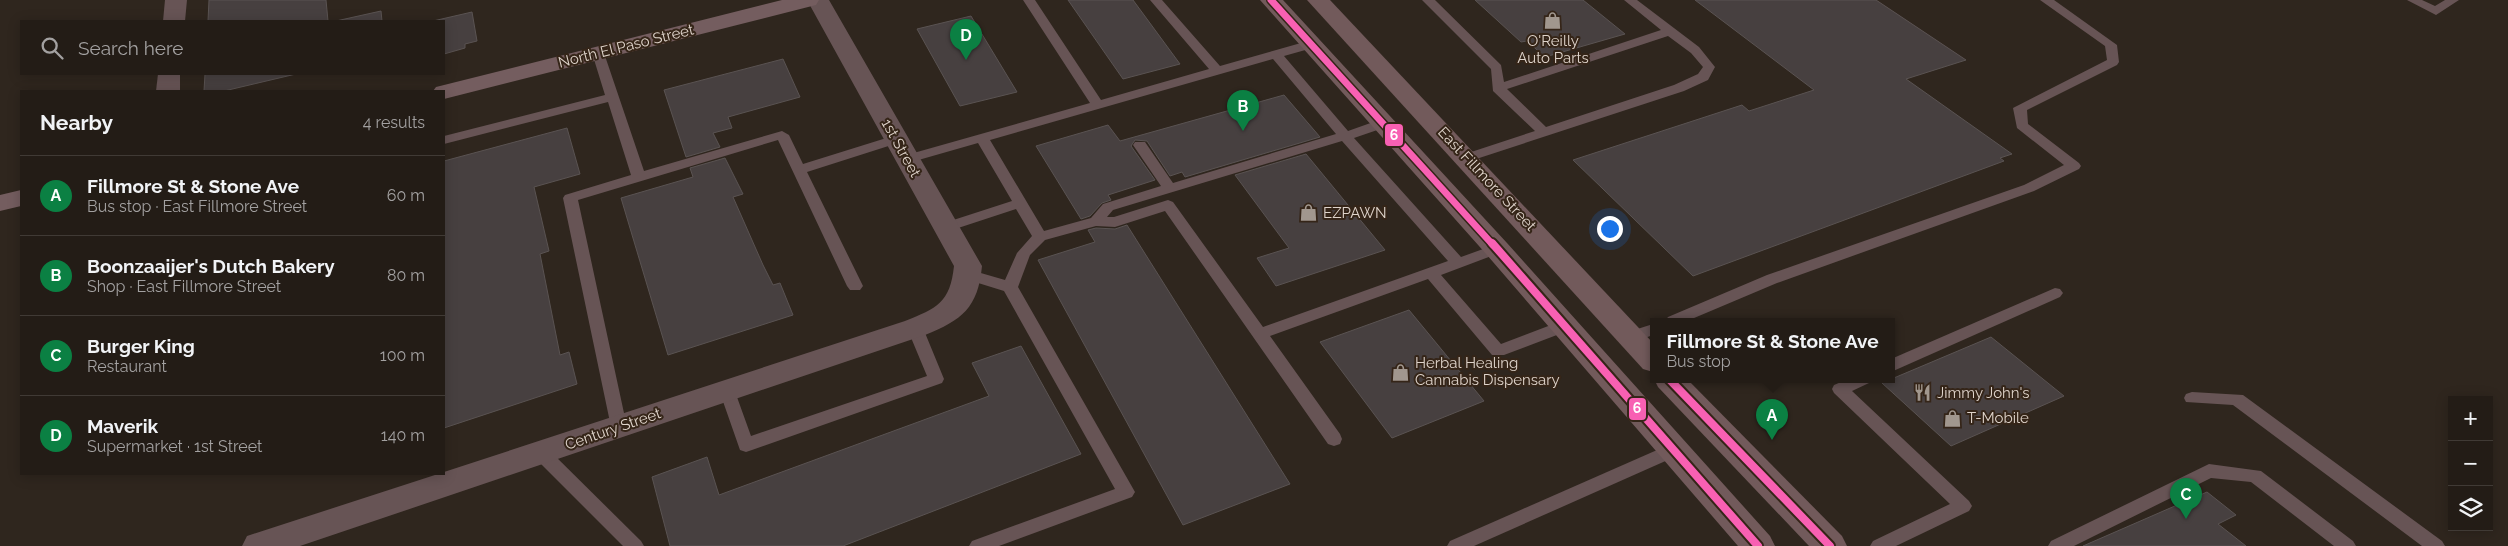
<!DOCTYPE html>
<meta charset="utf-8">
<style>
:root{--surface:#231c16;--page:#2b251f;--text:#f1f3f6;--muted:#a3a1a1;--line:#403a35;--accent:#0b8043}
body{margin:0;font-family:Raleway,sans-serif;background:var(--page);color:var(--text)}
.controls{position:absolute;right:15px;bottom:15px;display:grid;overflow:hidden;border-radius:0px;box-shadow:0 2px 12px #0003}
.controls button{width:45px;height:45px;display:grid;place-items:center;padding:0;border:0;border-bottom:1px solid var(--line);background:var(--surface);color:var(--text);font:25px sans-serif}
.you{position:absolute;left:1609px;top:228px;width:18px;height:18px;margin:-12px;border:4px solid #fff;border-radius:50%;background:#1a73e8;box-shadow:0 0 0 8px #1a73e833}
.badge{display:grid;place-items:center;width:32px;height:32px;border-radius:50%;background:var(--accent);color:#fff;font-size:16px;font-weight:700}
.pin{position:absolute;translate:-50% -41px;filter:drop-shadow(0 1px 2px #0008)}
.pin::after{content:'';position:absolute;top:26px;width:18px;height:15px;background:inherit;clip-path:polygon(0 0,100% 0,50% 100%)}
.popup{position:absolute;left:1650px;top:318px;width:245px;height:65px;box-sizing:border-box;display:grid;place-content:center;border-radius:0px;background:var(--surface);filter:drop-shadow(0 1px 4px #0005);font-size:16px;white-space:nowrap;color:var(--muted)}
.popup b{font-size:19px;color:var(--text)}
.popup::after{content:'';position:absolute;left:50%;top:100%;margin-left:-10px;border:10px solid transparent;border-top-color:var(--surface)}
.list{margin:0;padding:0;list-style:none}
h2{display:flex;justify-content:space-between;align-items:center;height:65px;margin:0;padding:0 20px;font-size:21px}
h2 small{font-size:16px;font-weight:400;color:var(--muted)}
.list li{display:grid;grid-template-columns:32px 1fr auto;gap:15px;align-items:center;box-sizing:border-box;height:80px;padding:0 20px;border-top:1px solid var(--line)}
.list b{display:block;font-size:19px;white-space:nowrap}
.list p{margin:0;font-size:16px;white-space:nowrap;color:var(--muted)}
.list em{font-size:16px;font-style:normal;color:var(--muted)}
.icon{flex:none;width:28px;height:28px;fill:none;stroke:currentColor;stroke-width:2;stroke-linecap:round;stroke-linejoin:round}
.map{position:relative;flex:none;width:2508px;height:546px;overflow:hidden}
.search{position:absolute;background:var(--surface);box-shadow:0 2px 12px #0003;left:20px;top:20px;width:425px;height:55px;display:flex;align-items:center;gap:12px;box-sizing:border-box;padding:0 18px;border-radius:0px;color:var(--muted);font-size:19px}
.panel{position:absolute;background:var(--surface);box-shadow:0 2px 12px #0003;left:20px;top:90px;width:425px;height:385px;border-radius:0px}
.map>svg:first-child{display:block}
.building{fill:#474040;stroke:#5a5352}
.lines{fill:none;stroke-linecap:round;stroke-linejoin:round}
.lane{fill:#675455;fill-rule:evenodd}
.street{fill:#675455;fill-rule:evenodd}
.secondary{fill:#745d5f;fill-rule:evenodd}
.primary{fill:#725a5b;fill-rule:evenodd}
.bus-1-far1-casing{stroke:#352518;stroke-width:10}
.bus-1-casing{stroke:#352518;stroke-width:12}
.bus-1-far1{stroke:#f860b3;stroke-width:7}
.bus-1{stroke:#f860b3;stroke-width:8}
.labels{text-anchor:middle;stroke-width:4;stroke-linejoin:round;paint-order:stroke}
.poi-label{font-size:15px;fill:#dfd4cb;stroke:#352518;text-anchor:start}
.street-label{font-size:15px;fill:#dfd4cb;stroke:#352518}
.line-badge{stroke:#352518;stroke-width:2}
.badge-label{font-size:14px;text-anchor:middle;font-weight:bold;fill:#fff}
</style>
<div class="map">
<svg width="2508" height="546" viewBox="0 0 2508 546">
<rect width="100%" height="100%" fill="#2f261e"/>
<g class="building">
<path d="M209,0H326L328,21H208Z"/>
<path d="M1068,0H1133L1180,64L1123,79Z"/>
<path d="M1475,0H1583L1625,34L1545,57L1527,41L1521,42Z"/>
<path d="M1695,0H1876L1966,60L1906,79L2012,154L2000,158L2004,161L1693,276L1573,160L1742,105L1749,111L1814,90Z"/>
<path d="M381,11L382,21H336Z"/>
<path d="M472,12L477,41L465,44V48L444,54V21H433Z"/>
<path d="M971,16L1017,92L960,106L917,29Z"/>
<path d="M783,59L800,97L728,117L732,128L713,133L720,147L686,157L664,90Z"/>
<path d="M205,74H296L224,91H204Z"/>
<path d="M1284,95L1320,137L1185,177L1182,172L1170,176L1147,141L1135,140L1131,146L1155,180L1108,195L1111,200L1102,203L1090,216L1081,219L1036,146L1108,125L1120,141Z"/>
<path d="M567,128L580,174L534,187L549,251L540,254L560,355L569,352L577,384L444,428V161Z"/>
<path d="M1306,154L1385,250L1276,286L1257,258L1289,248L1235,175Z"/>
<path d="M725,158L743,194L733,197L763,265L773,285L780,283L793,315L668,355L621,198L693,177L690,168Z"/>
<path d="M1127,225L1290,484L1183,525L1038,260L1095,242L1088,230L1096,228L1115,229Z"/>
<path d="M1409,310L1484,401L1392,438L1320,342Z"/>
<path d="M1991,337L2064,396L1951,446L1882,383Z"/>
<path d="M1021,346L1081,454L843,546H670L652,477L707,457L719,495L989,396L972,363Z"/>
<path d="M2207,492L2236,515L2218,524L2246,546H2083Z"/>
</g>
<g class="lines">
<g class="lane">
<path d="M1023,0H1035L1101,100L1209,69L1150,0H1162L1220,66L1308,41H1316L1318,44L1316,47L1284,56L1348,131L1379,120H1389L1391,123L1389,126L1354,138L1461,257L1497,244L1504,249L1502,252L1441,275L1501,344L1564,320L1570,322L1572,326L1570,330L1504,355H1492L1428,279L1270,336L1340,434L1342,439L1340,444L1334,446L1328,444L1165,211L1115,227L1096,226L1045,240L1030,255L1018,287L1135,492L1132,497L999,546H969L972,541L1115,489L1004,291L962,278L959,274L967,269L1005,280L1017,253L1032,236L1016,209L946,232L939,227L941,224L1012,201L978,143L908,163L901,159L903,156L1090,103ZM1273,59L1336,134L1173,183L1145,142H1135L1133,145L1161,186L1103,204L1091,218L1044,231L990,140ZM1342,141L1448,261L1263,327L1173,202L1168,200L1114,217H1107L1113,210Z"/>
<path d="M1422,0H1435L1501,65L1504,82L1661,30L1624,0H1637L1699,47L1715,67L1708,80L1684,91L1467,162L1462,161L1460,158L1462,155L1535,131L1493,91L1491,69ZM1668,36L1691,53L1703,67L1698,74L1674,85L1546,127L1507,89Z"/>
<path d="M2040,0H2054L2117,45L2119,62L2117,65L2027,110L2028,124L2079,163L2081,166L2079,169L2034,191L1777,283L1687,321H1665L1668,317L1767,275L2024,185L2064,165L2017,128L2013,108L2107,60L2105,46Z"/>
<path d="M2407,0H2422L2435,6L2445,0H2459L2436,15Z"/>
<path d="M598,49L604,53L644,171L782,131L789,135L803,164L896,135L903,139L901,142L807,172L863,286L860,290H850L847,286L778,140L578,200L627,427L625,432L619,433L613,432L611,427L563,198L565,195L631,175L608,102L444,144V136L605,95L592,53Z"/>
<path d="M2055,288L2060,289L2063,293L2060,297L1891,372V359Z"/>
<path d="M915,322L921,324L923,328L944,379L942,383L752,450L746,452L740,450L719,390L721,386L727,384L733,386L751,436L927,376L907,328L909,324Z"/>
<path d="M1653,324V335L1631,343L1625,341L1623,337L1625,333Z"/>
<path d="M1848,379H1871L1869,383L1852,391L1969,501L1972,506L1969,511L1896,546H1870L1873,541L1950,504L1834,393L1832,389L1834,385Z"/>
<path d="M2192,392L2243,395L2442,541L2445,546H2422L2233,405L2186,402L2184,398L2186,394Z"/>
<path d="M1673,443L1679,445L1682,450L1679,455L1474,546H1447L1450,541Z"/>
<path d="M541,446L547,448L641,541L644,546H623L535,458L532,453L535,448Z"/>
<path d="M2209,464L2261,471L2353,541L2356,546H2334L2251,482L2211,478L2074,546H2048L2051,541Z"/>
</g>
<g class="street">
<path d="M165,0H187L185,21H163Z"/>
<path d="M807,0H829L982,266C978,308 962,320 925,335L300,546H242L247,536L438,474H444V472L905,321C937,308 950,303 954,266Z"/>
<path d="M158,74H180V91H156Z"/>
</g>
<g class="secondary">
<path d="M782,0H819L816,5L444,99V91H433L436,87Z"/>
<path d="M21,190V206L0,211V195Z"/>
</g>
<g class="primary">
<path d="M1260,0H1283L1507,243L1770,536L1775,546H1738L1487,255Z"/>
<path d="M1307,0H1330L1653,343V372L1643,369Z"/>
<path d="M1654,379H1687L1842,536L1847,546H1809L1658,387Z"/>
</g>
<defs>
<path id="bus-1-far1" d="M1271,0L1493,245"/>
<g id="bus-1">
<path d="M1492,243L1758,546"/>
<path d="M1669,379L1830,546"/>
</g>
</defs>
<use href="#bus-1-far1" class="bus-1-far1-casing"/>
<use href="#bus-1" class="bus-1-casing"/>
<use href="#bus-1-far1" class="bus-1-far1"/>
<use href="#bus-1" class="bus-1"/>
</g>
<defs>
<symbol id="shop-bare" viewBox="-9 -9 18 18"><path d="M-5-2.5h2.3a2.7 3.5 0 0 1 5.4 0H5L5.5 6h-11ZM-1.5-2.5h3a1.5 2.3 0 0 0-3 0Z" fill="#a1978e" stroke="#352518" stroke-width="2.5" paint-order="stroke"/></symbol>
<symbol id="restaurant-bare" viewBox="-9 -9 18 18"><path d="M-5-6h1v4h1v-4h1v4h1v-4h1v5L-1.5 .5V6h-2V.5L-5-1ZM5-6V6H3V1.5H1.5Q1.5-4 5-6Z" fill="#a1978e" stroke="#352518" stroke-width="2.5" paint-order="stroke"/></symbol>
</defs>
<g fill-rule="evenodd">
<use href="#shop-bare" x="1540" y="8" width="25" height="25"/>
<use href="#shop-bare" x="1296" y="200" width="25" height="25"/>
<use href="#shop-bare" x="1388" y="360" width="25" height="25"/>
<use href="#restaurant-bare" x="1910" y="380" width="25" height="25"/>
<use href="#shop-bare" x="1940" y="406" width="25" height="25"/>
</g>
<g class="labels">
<g class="poi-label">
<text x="1553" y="46" text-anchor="middle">O'Reilly<tspan x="1553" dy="17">Auto Parts</tspan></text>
<text x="1323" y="218">EZPAWN</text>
<text x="1415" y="368">Herbal Healing<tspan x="1415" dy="17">Cannabis Dispensary</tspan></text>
<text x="1937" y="398">Jimmy John's</text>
<text x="1967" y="423">T-Mobile</text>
</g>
<g class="street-label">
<text transform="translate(626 46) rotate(-14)" y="5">North El Paso Street</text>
<text transform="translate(901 148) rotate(61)" y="5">1st Street</text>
<text transform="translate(1487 179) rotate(47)" y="5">East Fillmore Street</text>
<text transform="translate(613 429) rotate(-19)" y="5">Century Street</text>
</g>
</g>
<g class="line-badge">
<rect x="1384" y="123" width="20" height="24" rx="5" fill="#f860b3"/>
<rect x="1628" y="397" width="19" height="24" rx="5" fill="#f860b3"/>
</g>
<g class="badge-label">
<text x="1394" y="140">6</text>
<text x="1637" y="413">6</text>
</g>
</svg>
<div class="controls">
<button>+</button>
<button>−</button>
<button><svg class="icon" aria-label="layers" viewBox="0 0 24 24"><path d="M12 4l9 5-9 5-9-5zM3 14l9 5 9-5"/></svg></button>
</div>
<div class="you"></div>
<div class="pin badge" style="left:1772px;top:440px">A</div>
<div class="popup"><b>Fillmore St &amp; Stone Ave</b>Bus stop</div>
<div class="pin badge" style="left:1243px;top:131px">B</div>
<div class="pin badge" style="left:2186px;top:519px">C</div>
<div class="pin badge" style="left:966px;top:60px">D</div>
<div class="search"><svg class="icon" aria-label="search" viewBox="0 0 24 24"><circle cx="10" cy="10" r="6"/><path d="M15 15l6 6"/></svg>Search here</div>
<section class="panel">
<h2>Nearby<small>4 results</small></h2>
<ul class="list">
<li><span class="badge">A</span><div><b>Fillmore St &amp; Stone Ave</b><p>Bus stop · East Fillmore Street</p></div><em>60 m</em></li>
<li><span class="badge">B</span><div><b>Boonzaaijer's Dutch Bakery</b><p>Shop · East Fillmore Street</p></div><em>80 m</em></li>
<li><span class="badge">C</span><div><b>Burger King</b><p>Restaurant</p></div><em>100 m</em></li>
<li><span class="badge">D</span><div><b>Maverik</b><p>Supermarket · 1st Street</p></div><em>140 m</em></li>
</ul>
</section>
</div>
